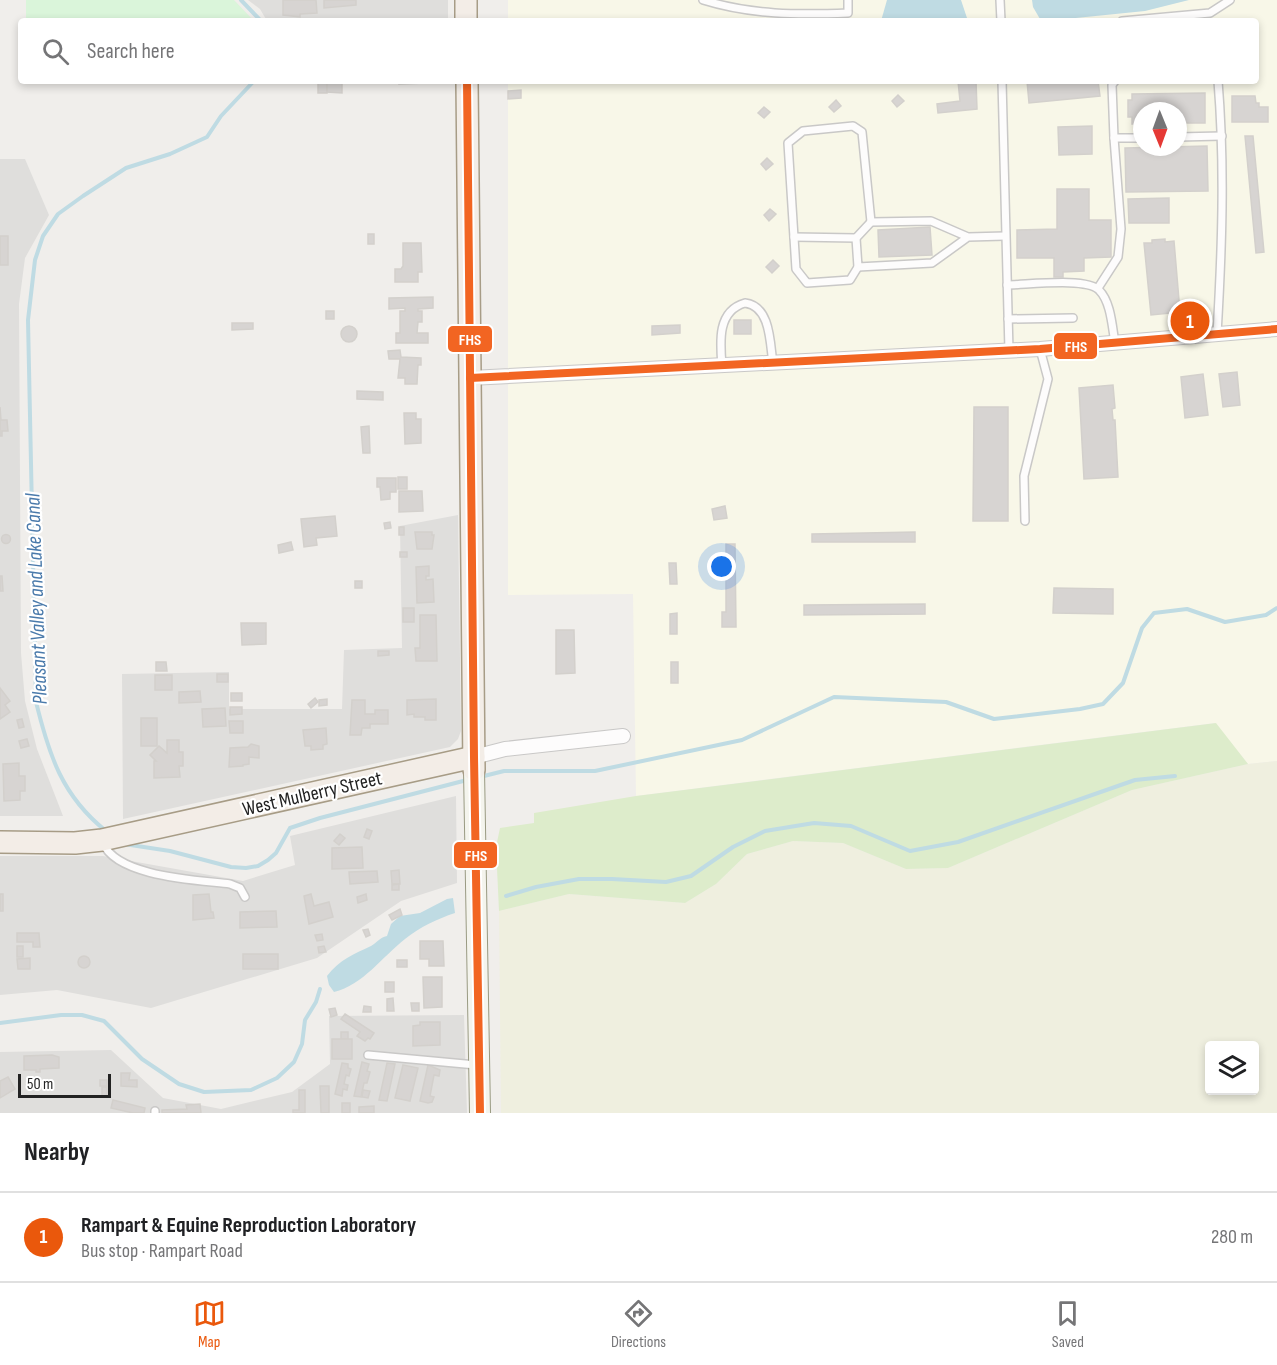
<!DOCTYPE html>
<meta charset="utf-8">
<style>
:root{--surface:#fff;--page:#f2f2f2;--text:#202124;--muted:#757577;--line:#e0e0e0;--accent:#ea580c}
body{margin:0;font-family:"Sofia Sans Condensed",sans-serif;background:var(--page);color:var(--text)}
.controls{position:absolute;right:18px;bottom:18px;display:grid;overflow:hidden;border-radius:6px;box-shadow:0 3px 9px #0003}
.controls button{width:54px;height:54px;display:grid;place-items:center;padding:0;border:0;border-bottom:2px solid var(--line);background:var(--surface);color:var(--text);font:30px sans-serif}
.compass{position:absolute;left:1133px;top:102px;width:54px;height:54px;border-radius:50%;background:var(--surface);box-shadow:0 3px 9px #0003;rotate:179deg}
.scale{position:absolute;left:18px;bottom:15px;width:93px;box-sizing:border-box;padding-left:6px;border:3px solid #222;border-top:0;font-size:16px;line-height:21px;white-space:nowrap;color:#222;-webkit-text-stroke:4px #fff;paint-order:stroke}
.you{position:absolute;left:722px;top:567px;width:21px;height:21px;margin:-15px;border:4px solid #fff;border-radius:50%;background:#1a73e8;box-shadow:0 0 0 9px #1a73e833}
.badge{display:grid;place-items:center;width:39px;height:39px;border-radius:50%;background:var(--accent);color:#fff;font-size:20px;font-weight:700}
.pin{position:absolute;translate:-50% -50%;border:3px solid #fff;box-shadow:0 2px 6px #0006}
.list{margin:0;padding:0;list-style:none}
h2{display:flex;justify-content:space-between;align-items:center;height:78px;margin:0;padding:0 24px;font-size:26px}
h2 small{font-size:20px;font-weight:400;color:var(--muted)}
.list li{display:grid;grid-template-columns:39px 1fr auto;gap:18px;align-items:center;box-sizing:border-box;height:90px;padding:0 24px;border-top:2px solid var(--line)}
.list b{display:block;font-size:22px;white-space:nowrap}
.list p{margin:0;font-size:20px;white-space:nowrap;color:var(--muted)}
.list em{font-size:20px;font-style:normal;color:var(--muted)}
.icon{flex:none;width:33px;height:33px;fill:none;stroke:currentColor;stroke-width:2;stroke-linecap:round;stroke-linejoin:round}
.map{position:relative;flex:none;width:1277px;height:1113px;overflow:hidden}
.search{position:absolute;background:var(--surface);box-shadow:0 3px 9px #0003;left:18px;right:18px;top:18px;height:66px;display:flex;align-items:center;gap:15px;box-sizing:border-box;padding:0 21px;border-radius:6px;color:var(--muted);font-size:22px}
.sheet{height:168px;background:var(--surface)}
nav{display:flex;justify-content:space-around;align-items:center;box-sizing:border-box;height:84px;border-top:2px solid var(--line);background:var(--surface);font-size:16px;color:var(--muted)}
nav a{display:grid;justify-items:center;gap:3px}
nav .on{color:var(--accent)}
.map>svg:first-child{display:block}
.residential{fill:#dfdedc}
.education{fill:#f8f7e8;fill-rule:evenodd}
.farmland{fill:#efefdf;fill-rule:evenodd}
.grass{fill:#ddeccb}
.park{fill:#daf5da}
.water{fill:#bfdbe3}
.lines{fill:none;stroke-linecap:round;stroke-linejoin:round}
.stream{stroke:#bfdbe3;stroke-width:4}
.building{fill:#d7d4d2;stroke:#d3d0cc;stroke-width:1.5}
.lane-casing{stroke:#c9c8c7;stroke-width:10}
.street-casing{stroke:#c9c8c7;stroke-width:16}
.secondary-casing{stroke:#999a82;stroke-width:22}
.primary-casing{stroke:#a79c86;stroke-width:24}
.lane{stroke:#fdfcfc;stroke-width:7}
.street{stroke:#fdfcfc;stroke-width:14}
.secondary{stroke:#f4f4ed;stroke-width:20}
.primary{stroke:#f3ede7;stroke-width:21}
.bus-1-casing{stroke:#fff;stroke-width:12}
.bus-1{stroke:#f26522;stroke-width:8}
.labels{text-anchor:middle;stroke-width:4.5;stroke-linejoin:round;paint-order:stroke}
.street-label{font-size:20px;fill:#222;stroke:#fff}
.water-label{font-size:21px;font-style:italic;fill:#4a7aab;stroke:#fff}
.line-badge{stroke:#fff;stroke-width:2}
.badge-label{font-size:16px;text-anchor:middle;font-weight:bold;fill:#fff}
</style>
<div class="map">
<svg width="1277" height="1113" viewBox="0 0 1277 1113">
<rect width="100%" height="100%" fill="#f0eeeb"/>
<g class="residential">
<path d="M248,0H448V21H267L260,9Z"/>
<path d="M0,159H25L49,215L25,258L19,304L21,653L25,701L37,749L63,816H0Z"/>
<path d="M458,515L461,731L458,739L450,747L123,819L122,674L229,672V709H342L344,650L402,648L400,526Z"/>
<path d="M456,796L457,883L401,901L317,958L151,1008L57,990L0,995V856H103L243,881L295,865L290,836Z"/>
<path d="M464,1015L467,1113H0V1052L111,1050L163,1098L221,1109L292,1092L330,1064L329,1016Z"/>
</g>
<path class="education" d="M508,0H1277V761L1248,764L1215,723L636,796L633,594L508,595V81H1256V21H508ZM1142,111H1178V147H1142Z"/>
<path class="farmland" d="M1277,761V1113H501L499,911L569,894L685,903L716,884L747,854L793,841L843,843L906,869L948,868L1132,790L1248,764ZM1210,1046H1254V1090H1210Z"/>
<path class="grass" d="M1216,723L1248,764L1132,790L948,868L906,869L843,843L793,841L747,854L716,884L685,903L569,894L499,911L496,847L500,828L534,823V813L636,796Z"/>
<path class="park" d="M26,0H234L254,21H26Z"/>
<g class="water">
<path d="M887,0H961L968,21H881Z"/>
<path d="M1032,0H1189L1145,11L1056,20L1040,19L1033,7Z"/>
<path d="M453,898L455,913C437,919 420,927 405,939C382,957 363,985 334,992L329,985L327,976C339,960 354,954 371,946C378,942 379,938 387,936L391,924L400,916L420,913L447,899Z"/>
</g>
<g class="lines">
<g class="stream">
<path d="M241,0L261,21"/>
<path d="M480,777L504,771H595L742,740L834,697L946,702L994,719L1080,709L1103,704L1123,683L1142,628L1154,613L1187,609L1225,622L1266,615L1277,608"/>
<path d="M106,831C62,796 49,755 36,702L28,320L35,260L43,236L58,214L83,196L126,168L170,154L207,137L221,116L254,81"/>
<path d="M124,844L170,851L231,867L246,868L258,866L268,860L276,853L290,828L320,818L467,780"/>
<path d="M506,896L536,887L579,879H612L666,882L691,876L733,847L765,831L814,823L851,826L910,851L958,842L1135,780L1175,776"/>
<path d="M0,1023L61,1015H82L104,1021L142,1059L179,1084L204,1092L251,1090L277,1078L294,1062L302,1044L305,1020L316,1002L320,989"/>
</g>
</g>
<g class="building">
<path d="M283,0H316L317,13L300,14V17L283,15Z"/>
<path d="M324,0H356V5L324,8Z"/>
<rect x="318" y="81" width="9" height="12"/>
<path d="M327,81H342V93L327,92Z"/>
<path d="M399,81H425V83L399,84Z"/>
<path d="M958,81H976L977,109L938,113L937,104L960,101Z"/>
<path d="M1027,81H1098L1100,96L1029,103Z"/>
<path d="M521,90V98L508,99V91Z"/>
<path d="M1205,93V123H1178V111H1142V124H1132V117H1128V100H1132V94Z"/>
<path d="M898,95L904,101L897,107L892,101Z"/>
<path d="M1232,96H1255L1256,103H1259V107H1268V122H1232Z"/>
<path d="M836,100L841,106L834,112L829,107Z"/>
<path d="M764,107L770,112L764,118L758,113Z"/>
<path d="M1092,126V154L1059,155L1058,127Z"/>
<path d="M1245,136H1253L1264,252L1256,253Z"/>
<path d="M1207,146L1208,191L1126,192L1125,148Z"/>
<path d="M767,158L773,164L766,170L761,164Z"/>
<path d="M1057,189H1089V220H1111V257L1084,258V271L1063,272V277H1054V258H1017V230L1057,229Z"/>
<path d="M1169,198V223H1129L1128,199Z"/>
<path d="M770,209L776,214L769,221L764,215Z"/>
<path d="M930,227L932,255L879,257L878,230Z"/>
<rect x="368" y="234" width="6" height="10"/>
<rect x="0" y="236" width="8" height="29"/>
<path d="M1165,239V242L1174,241L1180,312L1151,315L1144,243H1152V240Z"/>
<path d="M403,243H421L422,272H418V282H395V269H401L403,266Z"/>
<path d="M773,260L779,266L772,273L766,267Z"/>
<path d="M433,297V308L418,309V311H422V322H418L417,333H428V343H396V333H400V311H405V308L389,309V298Z"/>
<rect x="326" y="311" width="8" height="8"/>
<rect x="734" y="320" width="17" height="14"/>
<path d="M232,323H253V329L232,330Z"/>
<path d="M680,325V333L652,335V326Z"/>
<circle cx="349" cy="334" r="8"/>
<path d="M400,350L401,357L421,358V365H418L417,384H405V378H398L400,359H389L388,351Z"/>
<path d="M1237,372L1240,405L1223,407L1219,374Z"/>
<path d="M1203,374L1208,415L1185,418L1181,377Z"/>
<path d="M1113,385L1115,408L1112,409L1113,420H1115L1118,477L1084,479L1079,388Z"/>
<path d="M357,391L383,392V400L357,399Z"/>
<path d="M0,407L1,420H7L8,431H2V436H0Z"/>
<path d="M974,407H1008V521H973Z"/>
<path d="M404,413H416V419H421V443L405,444Z"/>
<path d="M369,426L370,453H363L361,427Z"/>
<rect x="398" y="477" width="9" height="12"/>
<path d="M377,478H396V492H390V499L381,500L380,487H377Z"/>
<path d="M399,491H422L423,511L399,512Z"/>
<path d="M725,506L727,518L714,520L712,509Z"/>
<path d="M335,516L337,536L316,538L317,545L304,547L301,519Z"/>
<path d="M390,522L391,528L385,529L384,523Z"/>
<rect x="399" y="527" width="5" height="8"/>
<path d="M415,532H432V535H434L432,549H417Z"/>
<path d="M915,532V542H812V534Z"/>
<circle cx="6" cy="539" r="4.5"/>
<path d="M291,542L293,550L279,553L278,545Z"/>
<path d="M726,544H735L736,627H722V612H726Z"/>
<rect x="400" y="552" width="7" height="5"/>
<path d="M669,563H676L677,584H670Z"/>
<path d="M429,566V576H426V580L433,579L434,602L417,603L416,567Z"/>
<path d="M0,576H2L3,591H0Z"/>
<rect x="355" y="581" width="7" height="7"/>
<path d="M1054,588L1113,589V614L1053,613Z"/>
<path d="M925,604V614L804,615V605Z"/>
<rect x="403" y="608" width="11" height="14"/>
<path d="M677,613V634H670V614Z"/>
<path d="M420,615H436L437,661H416L415,648H420Z"/>
<path d="M241,623H266V644L242,645Z"/>
<path d="M556,630H574L575,673L556,674Z"/>
<path d="M378,651H389V655L378,656Z"/>
<path d="M156,662H166L167,671H156Z"/>
<rect x="671" y="662" width="7" height="21"/>
<rect x="217" y="674" width="11" height="8"/>
<rect x="155" y="675" width="17" height="15"/>
<path d="M0,688L10,701L5,705L10,712L0,719Z"/>
<path d="M200,691L201,702L179,703V692Z"/>
<rect x="231" y="693" width="11" height="8"/>
<path d="M315,698L318,702L311,708L308,704Z"/>
<path d="M327,699V705L319,706V700Z"/>
<path d="M436,699V720H425V717H414V714L407,715V700Z"/>
<path d="M352,700H365V714H375V710H388V724H370V728H362L361,735H350Z"/>
<path d="M230,707H242V714L230,715Z"/>
<path d="M225,708L226,726L203,727L202,709Z"/>
<rect x="141" y="718" width="16" height="28"/>
<path d="M22,719L24,727L19,728L17,720Z"/>
<path d="M229,721H243V733H230Z"/>
<path d="M326,728L327,744L323,745V749L311,750V746H305L303,730Z"/>
<path d="M27,739L29,746L21,748L19,741Z"/>
<path d="M167,740H179V752H183V766H179L180,777L154,778V761H156L150,755L159,746L167,753Z"/>
<path d="M251,744L259,746V758L249,757V764L243,765V766L229,767L230,748L248,747Z"/>
<path d="M19,763V776H25V791H20V800L4,801L3,764Z"/>
<path d="M367,829L372,831L369,839L364,837Z"/>
<path d="M340,834L345,838L339,845L334,841Z"/>
<path d="M362,847L363,868L332,869V848Z"/>
<path d="M399,870L400,884H392L391,871Z"/>
<path d="M377,871L378,882L350,884L349,872Z"/>
<path d="M399,884V890H392V885Z"/>
<rect x="0" y="894" width="3" height="17"/>
<path d="M209,894L211,912H213L214,918L193,920V895Z"/>
<path d="M311,894L314,906L329,902L333,917L309,924L304,896Z"/>
<path d="M366,894L367,900L358,903L357,897Z"/>
<path d="M400,909L402,915L392,920L389,915Z"/>
<path d="M276,911L277,927L240,928V912Z"/>
<path d="M368,929L370,935L366,937L363,930Z"/>
<path d="M17,933H39L40,947H33V942H17Z"/>
<path d="M322,934L323,940L317,941L315,935Z"/>
<path d="M420,941H443L444,966H429V959H420Z"/>
<rect x="17" y="946" width="6" height="11"/>
<path d="M324,946L326,952L319,953L318,947Z"/>
<rect x="243" y="954" width="35" height="15"/>
<circle cx="84" cy="962" r="6"/>
<path d="M30,958V969H18L17,959Z"/>
<rect x="397" y="960" width="10" height="7"/>
<path d="M423,977H442V1007L424,1008Z"/>
<rect x="385" y="982" width="9" height="10"/>
<path d="M393,998L394,1011H387V999Z"/>
<path d="M411,1003H419V1011H412Z"/>
<path d="M364,1006L371,1007V1012H363Z"/>
<path d="M335,1008L337,1015L331,1017L329,1009Z"/>
<path d="M345,1014L374,1033L370,1039L368,1038L365,1041L357,1036L360,1032L341,1019Z"/>
<path d="M420,1022H440V1045L413,1046V1026L420,1025Z"/>
<rect x="341" y="1032" width="7" height="7"/>
<rect x="332" y="1039" width="20" height="20"/>
<path d="M52,1055L59,1057V1068L40,1069V1072H36V1070H24V1056Z"/>
<path d="M362,1062L369,1064L367,1071L370,1072L367,1083H364L361,1097L354,1096Z"/>
<path d="M342,1063L348,1064V1068L351,1069L349,1076L346,1075L344,1084L348,1085L347,1090L343,1089L342,1096L335,1094Z"/>
<path d="M387,1063L395,1064L387,1101L379,1100Z"/>
<path d="M403,1065L418,1068L410,1101L395,1098Z"/>
<path d="M428,1065L440,1070L439,1076L434,1075L430,1096L434,1097L432,1102L428,1103L420,1101Z"/>
<path d="M121,1073H130L129,1080H137V1087L121,1086Z"/>
<path d="M8,1077L15,1089L0,1098V1081Z"/>
<rect x="100" y="1080" width="7" height="6"/>
<path d="M320,1086H329V1113H321Z"/>
<rect x="102" y="1087" width="5" height="10"/>
<path d="M299,1090H305V1113H293V1110H299Z"/>
<path d="M363,1090L370,1091L368,1098L362,1097Z"/>
<path d="M113,1100L145,1108L144,1113H133L111,1108Z"/>
<rect x="342" y="1103" width="8" height="10"/>
<path d="M200,1104L201,1113H162V1110L187,1109L186,1105Z"/>
<path d="M374,1106V1113H359V1107Z"/>
</g>
<g class="lines">
<defs>
<g id="lane">
<path d="M703,0C751,15 798,15 848,13V0"/>
<path d="M1000,0L1001,21"/>
<path d="M1122,21L1210,13L1230,0"/>
<path d="M1002,81L1009,351"/>
<path d="M1115,81L1112,85L1114,138H1142"/>
<path d="M1178,137L1222,136"/>
<path d="M794,237L856,238"/>
<path d="M968,237L931,221L871,222L856,238L858,267L932,263L968,237L1005,236"/>
<path d="M858,267L850,280L807,283L796,269L788,143L803,131L853,126L862,132L871,222"/>
<path d="M1007,285C1026,285 1087,277 1099,290C1111,302 1112,326 1115,343"/>
<path d="M1098,288L1118,257L1121,229L1114,138"/>
<path d="M1008,319L1073,318"/>
<path d="M1217,334C1222,249 1225,166 1218,81"/>
<path d="M722,366C720,342 717,311 745,303C771,306 770,344 773,364"/>
<path d="M1025,521L1024,476L1048,379L1040,349"/>
<path d="M103,843C117,877 198,880 230,884L240,888L245,897"/>
<path d="M368,1055L476,1065"/>
<path d="M155,1111V1113"/>
</g>
<g id="street">
<path d="M470,378L1040,349L1277,329"/>
<path d="M474,757L505,749L623,736"/>
</g>
<path id="secondary" d="M474,770L480,1113"/>
<g id="primary">
<path d="M466,0V21"/>
<path d="M467,81L474,770"/>
<path d="M0,842L75,843L102,840L474,757"/>
</g>
</defs>
<use href="#lane" class="lane-casing"/>
<use href="#street" class="street-casing"/>
<use href="#secondary" class="secondary-casing"/>
<use href="#primary" class="primary-casing"/>
<use href="#lane" class="lane"/>
<use href="#street" class="street"/>
<use href="#secondary" class="secondary"/>
<use href="#primary" class="primary"/>
<defs>
<g id="bus-1">
<path d="M467,81L474,757L480,1113"/>
<path d="M470,378L1040,349L1277,329"/>
</g>
</defs>
<use href="#bus-1" class="bus-1-casing"/>
<use href="#bus-1" class="bus-1"/>
</g>
<g class="labels">
<g class="street-label">
<text transform="translate(312 793) rotate(-13)" y="7">West Mulberry Street</text>
</g>
<g class="water-label">
<text transform="translate(36 599) rotate(-92)" y="7">Pleasant Valley and Lake Canal</text>
</g>
</g>
<g class="line-badge">
<rect x="447" y="325" width="46" height="28" rx="6" fill="#f26522"/>
<rect x="1053" y="332" width="45" height="28" rx="6" fill="#f26522"/>
<rect x="453" y="841" width="45" height="28" rx="6" fill="#f26522"/>
</g>
<g class="badge-label">
<text x="470" y="345">FHS</text>
<text x="1076" y="352">FHS</text>
<text x="476" y="861">FHS</text>
</g>
</svg>
<div class="controls">
<button><svg class="icon" aria-label="layers" viewBox="0 0 24 24"><path d="M12 4l9 5-9 5-9-5zM3 14l9 5 9-5"/></svg></button>
</div>
<svg class="compass" viewBox="-18 -18 36 36"><path d="M0-13l5 13h-10z" fill="#e53935"/><path d="M0 13l5-13h-10z" fill="#757577"/></svg>
<div class="scale">50 m</div>
<div class="you"></div>
<div class="pin badge" style="left:1190px;top:321px">1</div>
<div class="search"><svg class="icon" aria-label="search" viewBox="0 0 24 24"><circle cx="10" cy="10" r="6"/><path d="M15 15l6 6"/></svg>Search here</div>
</div>
<section class="sheet">
<h2>Nearby<small></small></h2>
<ul class="list">
<li><span class="badge">1</span><div><b>Rampart &amp; Equine Reproduction Laboratory</b><p>Bus stop · Rampart Road</p></div><em>280 m</em></li>
</ul>
</section>
<nav>
<a class="on"><svg class="icon" aria-label="map" viewBox="0 0 24 24"><path d="M3 6l6-2 6 2 6-2v14l-6 2-6-2-6 2zM9 4v14M15 6v14"/></svg>Map</a>
<a><svg class="icon" aria-label="directions" viewBox="0 0 24 24"><path d="M12 3l9 9-9 9-9-9zM9 14v-3h6M13 9l2 2-2 2"/></svg>Directions</a>
<a><svg class="icon" aria-label="saved" viewBox="0 0 24 24"><path d="M7 4h10v16l-5-4-5 4z"/></svg>Saved</a>
</nav>
